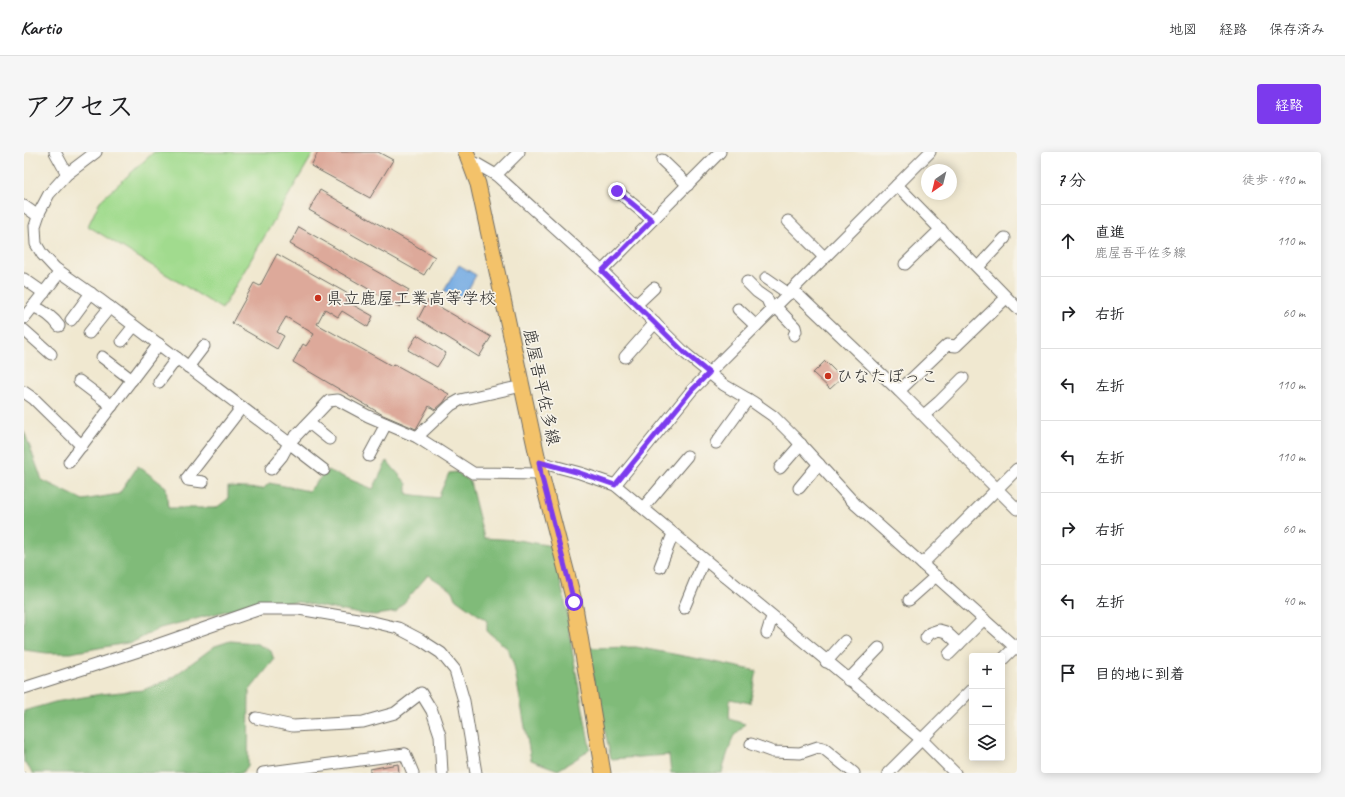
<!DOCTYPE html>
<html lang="ja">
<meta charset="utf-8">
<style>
:root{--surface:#fff;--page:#f6f6f6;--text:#202124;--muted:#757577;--line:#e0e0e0;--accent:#7c3aed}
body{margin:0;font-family:Caveat,"Klee One",sans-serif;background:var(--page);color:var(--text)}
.controls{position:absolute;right:12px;bottom:12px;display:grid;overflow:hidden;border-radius:4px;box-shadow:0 2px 10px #0003}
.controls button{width:36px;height:36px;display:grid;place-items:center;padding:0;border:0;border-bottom:1px solid var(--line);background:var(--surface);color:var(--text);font:20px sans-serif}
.compass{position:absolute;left:897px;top:12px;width:36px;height:36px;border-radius:50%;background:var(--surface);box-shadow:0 2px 10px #0003;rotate:215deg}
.stop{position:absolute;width:12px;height:12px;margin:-9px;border:3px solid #7c3aed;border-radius:50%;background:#fff}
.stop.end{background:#7c3aed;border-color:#fff;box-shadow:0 1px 4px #0008}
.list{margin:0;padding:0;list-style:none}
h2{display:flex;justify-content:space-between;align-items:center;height:52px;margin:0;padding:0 16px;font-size:17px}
h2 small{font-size:13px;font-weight:400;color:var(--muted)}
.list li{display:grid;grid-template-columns:26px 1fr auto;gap:12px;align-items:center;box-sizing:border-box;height:72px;padding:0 16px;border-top:1px solid var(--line)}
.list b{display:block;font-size:15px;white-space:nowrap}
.list p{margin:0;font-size:13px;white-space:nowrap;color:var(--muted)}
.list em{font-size:13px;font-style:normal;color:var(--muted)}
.icon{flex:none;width:22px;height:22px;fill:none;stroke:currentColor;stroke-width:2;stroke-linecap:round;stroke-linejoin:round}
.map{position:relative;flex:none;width:993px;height:621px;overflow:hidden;border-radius:4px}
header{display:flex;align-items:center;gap:24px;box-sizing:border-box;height:56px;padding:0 20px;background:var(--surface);border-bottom:1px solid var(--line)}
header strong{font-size:19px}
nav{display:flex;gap:22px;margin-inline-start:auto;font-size:14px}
.intro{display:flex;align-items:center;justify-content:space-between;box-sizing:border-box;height:96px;padding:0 24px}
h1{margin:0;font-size:28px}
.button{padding:10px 18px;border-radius:4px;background:var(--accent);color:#fff;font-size:14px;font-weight:700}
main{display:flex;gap:24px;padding:0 24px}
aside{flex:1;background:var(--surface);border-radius:4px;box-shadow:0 2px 10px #0003}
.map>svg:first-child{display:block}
.green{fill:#a1db8e;stroke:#66835c}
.forest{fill:#80bb79;stroke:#567352}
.water{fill:#75abe3;stroke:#506b87}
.building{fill:#dda99a}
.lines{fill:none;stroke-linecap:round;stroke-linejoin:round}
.minor-casing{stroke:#706d65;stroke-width:13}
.major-casing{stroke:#706d65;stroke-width:17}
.path{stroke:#706d65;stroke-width:1.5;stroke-dasharray:1 3;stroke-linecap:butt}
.minor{stroke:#fff;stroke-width:11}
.major{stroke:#f3c26a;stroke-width:15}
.route{stroke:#7c3aed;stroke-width:5}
.poi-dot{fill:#c8321e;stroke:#f7f3e8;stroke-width:1.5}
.labels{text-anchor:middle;stroke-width:3.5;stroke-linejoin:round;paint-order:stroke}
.poi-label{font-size:17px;fill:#2b2b2b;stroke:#f7f3e8;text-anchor:start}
.street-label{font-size:17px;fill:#2b2b2b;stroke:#f7f3e8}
</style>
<header>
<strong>Kartio</strong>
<nav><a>地図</a><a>経路</a><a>保存済み</a></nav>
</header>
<div class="intro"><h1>アクセス</h1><a class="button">経路</a></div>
<main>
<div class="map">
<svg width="993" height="621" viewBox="0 0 993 621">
<rect width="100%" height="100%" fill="#f7f3e8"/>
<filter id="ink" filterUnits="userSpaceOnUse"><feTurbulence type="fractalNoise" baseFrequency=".025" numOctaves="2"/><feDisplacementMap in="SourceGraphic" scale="8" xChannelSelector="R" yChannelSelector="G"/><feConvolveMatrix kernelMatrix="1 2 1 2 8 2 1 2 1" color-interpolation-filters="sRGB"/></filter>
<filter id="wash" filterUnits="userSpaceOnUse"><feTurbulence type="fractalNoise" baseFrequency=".012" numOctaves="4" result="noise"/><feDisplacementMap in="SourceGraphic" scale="16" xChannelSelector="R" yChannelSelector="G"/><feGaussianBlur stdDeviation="0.9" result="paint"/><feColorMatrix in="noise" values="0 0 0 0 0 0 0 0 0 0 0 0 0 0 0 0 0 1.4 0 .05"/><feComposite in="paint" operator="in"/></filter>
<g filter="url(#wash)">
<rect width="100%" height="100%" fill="#f0e8d0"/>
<path class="green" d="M130,0H290L198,157L64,74L76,49Z"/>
<g class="forest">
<path d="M0,279L18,328L59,348L95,342L114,314L142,335L144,356H192L204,347V335L239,337L245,331L285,339L303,318L349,337L363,309L383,332V342L414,346L425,321L433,320L446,330L460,386L494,388L528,394L543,459L548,498L566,596L560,602L534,618L507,608L490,514L484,497L463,479V469L432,447L429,439L404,423L372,460L351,463L336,462L274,450L243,451L214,456L136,476L109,490L46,501H23L0,498Z"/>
<path d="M206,489L231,491L247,499L250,508L225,539L224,614L218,621H9L0,610V559L31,550L77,542L119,538L146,527L191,494Z"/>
<path d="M612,495L686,509L733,519L726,551L706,547L705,567L721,572L709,585L700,612L698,621H647L645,603L587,607L563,496Z"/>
</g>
<path class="water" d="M435,113L452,123L438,149L420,139Z"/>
<g id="blocks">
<g class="building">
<path d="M294,0H354L369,8L346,46L287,14Z"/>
<path d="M296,38L411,105L400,123L285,58Z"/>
<path d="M275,75L385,138L376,155L266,92Z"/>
<path d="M253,102L326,143L322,149L349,164L344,175L318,159L314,165L301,157L293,172L368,214L370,212L425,242L420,250L411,258L405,254L392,277L359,263L269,210L279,192L282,194L290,182L262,165L253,180L260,184L253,197L208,171L230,131L236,134Z"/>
<path d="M404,148L467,185L455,205L394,167Z"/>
<path d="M393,183L422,201L413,215L384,198Z"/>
<path d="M801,209L818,226L806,237L789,221Z"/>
<path d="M374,612L375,621H346V617Z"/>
</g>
</g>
</g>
<g filter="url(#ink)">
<use href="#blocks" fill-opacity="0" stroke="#706d65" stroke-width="1"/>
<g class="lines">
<defs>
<g id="minor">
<path d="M31,0L43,22"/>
<path d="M72,0L43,22L25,42L16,59L11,74L12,92L18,102L31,116L75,147L265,291L305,249L314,248L344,264L393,285L449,321L517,322"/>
<path d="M446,8L472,23L578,119L662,202L700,233L729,250L749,264L770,285L832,353L993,497"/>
<path d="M638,8L664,33"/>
<path d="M472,23L495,0"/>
<path d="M873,33L993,156"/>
<path d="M593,39L628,68"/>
<path d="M0,54L14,64"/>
<path d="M764,69L801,106"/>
<path d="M881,112L917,77"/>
<path d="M954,115L981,86"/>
<path d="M578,119L696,0"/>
<path d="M742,126L765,142"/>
<path d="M0,127L20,141"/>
<path d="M723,130L733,140L743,147L748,159"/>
<path d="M769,138L875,239L993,357"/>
<path d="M612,153L630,136"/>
<path d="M9,154C20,159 28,164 35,174"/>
<path d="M752,155L771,175L772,179L770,183"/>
<path d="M714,157L732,174"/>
<path d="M0,166L36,120"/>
<path d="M47,168L67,141"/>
<path d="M0,178L27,202"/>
<path d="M65,181L86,155"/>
<path d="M98,189L110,174"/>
<path d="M78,205L108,228"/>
<path d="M601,205L631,171"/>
<path d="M164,215L180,194"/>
<path d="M55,229L88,254"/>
<path d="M135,230L153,206"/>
<path d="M875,239L923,193L932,194L982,146"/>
<path d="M0,240L10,247L58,294"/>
<path d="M900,263L915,250L939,226"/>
<path d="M285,271L305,287"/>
<path d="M393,285L427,253L436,248L498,234"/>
<path d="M692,291L724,247"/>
<path d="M345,304L362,272"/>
<path d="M45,310L135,192"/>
<path d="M515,310L556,321L591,333L897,587L931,621"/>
<path d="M756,316L777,292"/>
<path d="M247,317L258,304L265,291L300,318"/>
<path d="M179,330L164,328L163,326L218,255"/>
<path d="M591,333L668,238L906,0"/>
<path d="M775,336L795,312"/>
<path d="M619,356L663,304"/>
<path d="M898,412L993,317"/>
<path d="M636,415L649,382"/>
<path d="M885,448L912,424"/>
<path d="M660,456L680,408"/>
<path d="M743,481L748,465"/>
<path d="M902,486L906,481L915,478L922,480L935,492"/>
<path d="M925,502L960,467"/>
<path d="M978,508L993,493"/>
<path d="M802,510L821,489"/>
<path d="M824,528L855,496"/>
<path d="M0,536L127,495L236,457H275L345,469L374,476L397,488L417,501L431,518L440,549L452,621"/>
<path d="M232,566L269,574L339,570L371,561L397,541L408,559L416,583L418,621"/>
<path d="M727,592L749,600L776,601L794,595L799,596L830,621"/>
<path d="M381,602L389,621"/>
<path d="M239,621L381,602"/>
<path d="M864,621L948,537"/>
</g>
<path id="major" d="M442,0L454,32L517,322L550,449L579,621"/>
</defs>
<use href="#minor" class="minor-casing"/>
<use href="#major" class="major-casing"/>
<path class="path" d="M0,620V621"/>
<use href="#minor" class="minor"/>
<use href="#major" class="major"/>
</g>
</g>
<g class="lines" filter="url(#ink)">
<path class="route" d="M550,450L517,322L515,310L556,321L591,333L668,238L685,221L662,202L578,119L628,68L593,39"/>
</g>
<g class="poi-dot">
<circle cx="294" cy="146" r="4"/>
<circle cx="804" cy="224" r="4"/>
</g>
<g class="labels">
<g class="poi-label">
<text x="302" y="152">県立鹿屋工業高等学校</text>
<text x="812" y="230">ひなたぼっこ</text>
</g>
<g class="street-label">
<text transform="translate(518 235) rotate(78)" y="6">鹿屋吾平佐多線</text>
</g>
</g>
</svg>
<div class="controls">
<button>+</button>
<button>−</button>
<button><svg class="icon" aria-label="layers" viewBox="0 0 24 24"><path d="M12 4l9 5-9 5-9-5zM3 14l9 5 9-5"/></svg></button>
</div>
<svg class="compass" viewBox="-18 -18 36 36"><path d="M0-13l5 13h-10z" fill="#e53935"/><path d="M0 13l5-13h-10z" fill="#757577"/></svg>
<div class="stop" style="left:550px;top:450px"></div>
<div class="stop end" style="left:593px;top:39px"></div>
</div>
<aside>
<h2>7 分<small>徒歩 · 490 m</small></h2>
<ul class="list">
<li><svg class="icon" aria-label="ahead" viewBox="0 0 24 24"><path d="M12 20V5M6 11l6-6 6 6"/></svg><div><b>直進</b><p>鹿屋吾平佐多線</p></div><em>110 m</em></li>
<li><svg class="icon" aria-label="right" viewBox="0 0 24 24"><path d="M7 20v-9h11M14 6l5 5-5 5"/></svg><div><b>右折</b></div><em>60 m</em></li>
<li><svg class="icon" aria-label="left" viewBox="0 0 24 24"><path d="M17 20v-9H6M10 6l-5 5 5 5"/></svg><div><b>左折</b></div><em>110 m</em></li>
<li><svg class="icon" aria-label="left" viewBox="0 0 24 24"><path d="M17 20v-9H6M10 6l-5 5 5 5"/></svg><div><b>左折</b></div><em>110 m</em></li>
<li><svg class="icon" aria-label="right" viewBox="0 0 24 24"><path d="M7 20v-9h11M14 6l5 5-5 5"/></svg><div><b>右折</b></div><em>60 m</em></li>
<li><svg class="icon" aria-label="left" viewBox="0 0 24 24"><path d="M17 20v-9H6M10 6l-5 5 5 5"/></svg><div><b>左折</b></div><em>40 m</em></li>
<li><svg class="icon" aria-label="arrive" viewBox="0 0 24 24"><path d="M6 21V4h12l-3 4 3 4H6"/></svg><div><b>目的地に到着</b></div></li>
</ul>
</aside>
</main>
